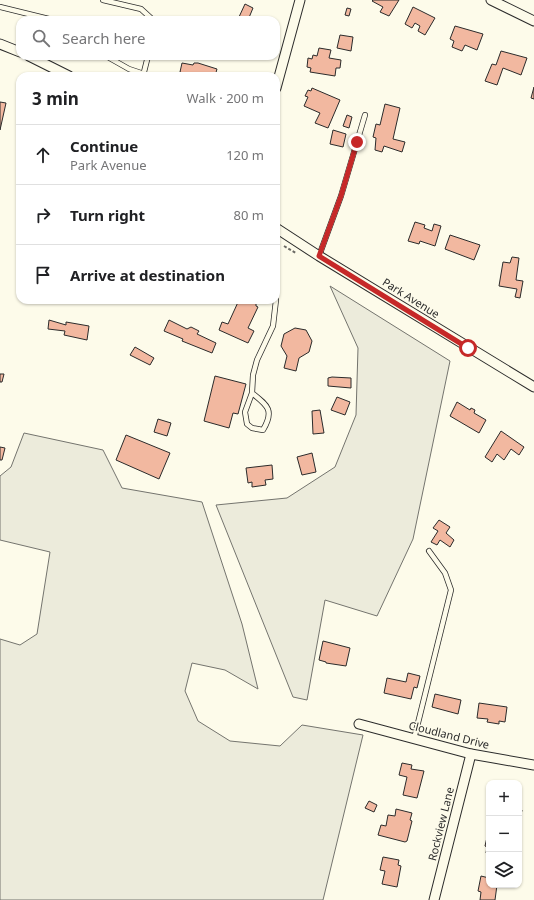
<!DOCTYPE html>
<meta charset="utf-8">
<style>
:root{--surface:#fff;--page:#f2f2f2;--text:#202124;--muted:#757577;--line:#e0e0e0}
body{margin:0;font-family:"Noto Sans",sans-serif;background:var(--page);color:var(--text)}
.controls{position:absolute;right:12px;bottom:12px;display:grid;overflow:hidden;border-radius:8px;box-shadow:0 1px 3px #0004}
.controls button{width:36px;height:36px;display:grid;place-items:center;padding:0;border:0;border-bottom:1px solid var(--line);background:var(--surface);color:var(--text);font:20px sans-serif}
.stop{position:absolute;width:12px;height:12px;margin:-9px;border:3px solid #c62828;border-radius:50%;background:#fff}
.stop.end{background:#c62828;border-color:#fff;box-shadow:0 1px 4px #0008}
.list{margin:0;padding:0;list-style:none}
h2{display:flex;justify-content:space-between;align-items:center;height:52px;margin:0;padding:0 16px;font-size:17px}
h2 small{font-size:13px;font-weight:400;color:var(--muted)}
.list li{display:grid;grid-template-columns:26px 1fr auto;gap:12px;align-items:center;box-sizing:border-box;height:60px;padding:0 16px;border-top:1px solid var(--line)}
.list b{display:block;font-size:15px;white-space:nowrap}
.list p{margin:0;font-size:13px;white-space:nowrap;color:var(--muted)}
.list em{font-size:13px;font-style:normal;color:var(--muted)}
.icon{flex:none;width:22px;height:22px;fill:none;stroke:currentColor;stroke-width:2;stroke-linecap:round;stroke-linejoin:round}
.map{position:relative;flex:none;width:534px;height:900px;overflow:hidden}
.search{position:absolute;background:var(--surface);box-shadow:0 1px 3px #0004;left:16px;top:16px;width:264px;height:44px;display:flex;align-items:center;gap:10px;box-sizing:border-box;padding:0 14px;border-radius:12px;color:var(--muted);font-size:15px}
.panel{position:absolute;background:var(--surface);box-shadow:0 1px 3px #0004;left:16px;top:72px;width:264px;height:232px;border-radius:12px}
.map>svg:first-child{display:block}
.green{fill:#ecebdb;stroke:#74746e}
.building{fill:#f2b8a0;stroke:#2b2b2b}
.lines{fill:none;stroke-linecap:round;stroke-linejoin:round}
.lane-casing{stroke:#2b2b2b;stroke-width:6}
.street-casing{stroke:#2b2b2b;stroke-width:11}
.path{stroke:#6a6964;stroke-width:2;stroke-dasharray:3 2;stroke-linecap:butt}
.lane{stroke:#fdfbea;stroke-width:4.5}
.street{stroke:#fdfbea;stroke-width:9}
.route{stroke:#c62828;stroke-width:5}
.labels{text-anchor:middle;stroke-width:3;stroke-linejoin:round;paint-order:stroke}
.street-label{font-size:11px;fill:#2b2b2b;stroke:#fdfbea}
</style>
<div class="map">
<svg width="534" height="900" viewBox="0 0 534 900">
<rect width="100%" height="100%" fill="#fdfbea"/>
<g class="green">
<path d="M330,286L450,361L413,539L377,616L325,600L307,700L293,697L216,505L287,498L335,467L356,415L358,348Z"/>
<path d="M24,433L103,450L122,488L202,502L242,624L258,689L225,670L192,663L185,691L198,721L230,741L280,746L302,725L363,735L323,900H0V639L20,645L37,634L50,552L0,540V476L11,467Z"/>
</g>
<g class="building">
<path d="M373,0H399L389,16L380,12L383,7L372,1Z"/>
<path d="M245,4L253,8L248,20L239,17Z"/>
<path d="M413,7L435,18L425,35L418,31L420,26L415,23L412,28L405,24Z"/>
<path d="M347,8L351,9L349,16L345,15Z"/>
<path d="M455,26L483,34L477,50L465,45L462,51L452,47L454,41L450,39Z"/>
<path d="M340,35L353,37L351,51L337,48Z"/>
<path d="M319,48L331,50L329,58L341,60L340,68H336L335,76L310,72L311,68L307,67L308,58L312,59L313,55L317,56Z"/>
<path d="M501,51L527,58L521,75L503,68L497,85L485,81L492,64L496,65Z"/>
<path d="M203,56H216L215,59Z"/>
<path d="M182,63L193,65L194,63H198L217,69L215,76H191L180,72Z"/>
<path d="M534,87V99L531,98Z"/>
<path d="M312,88L340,100L328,128L315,123L320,113L304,106L308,97L305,96L308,90L311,91Z"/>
<path d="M0,102L6,103L0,130Z"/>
<path d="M385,104L400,108L393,139L405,142L402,152L384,146L382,152L375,150L376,138L373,137L376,124L380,125Z"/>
<path d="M347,115L352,117L349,128L343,126Z"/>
<path d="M333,130L346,134L343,147L330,144Z"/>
<path d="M415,222L425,225L424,228L432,231L434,224L441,226L435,246L420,241L419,244L408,241Z"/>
<path d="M450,235L480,245L474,260L445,249Z"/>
<path d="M512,257L519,258L516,280L523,281L520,298L515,297L517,289L499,286L503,262L510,263Z"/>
<path d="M239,300L248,302V300H256V306L258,307L248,328L254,331L248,343L219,330L222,322L228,324Z"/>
<path d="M49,320L66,325V322L89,326L87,340L64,335L65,331L48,329Z"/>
<path d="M169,320L187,329L191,327L199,331L197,334L216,343L212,353L182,341L183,339L164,331Z"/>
<path d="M295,328L306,330L312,341L309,352L299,358L296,371L284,368L287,356L281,346L284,334Z"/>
<path d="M135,347L154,358L150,365L130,355Z"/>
<path d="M0,374H4L2,382H0Z"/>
<path d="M215,376L246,384L238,414L233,413L229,428L204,421Z"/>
<path d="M332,377L351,378V388L328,386V378Z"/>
<path d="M337,397L350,402L345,415L331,410Z"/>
<path d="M457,402L470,410L471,408L475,410L474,413L486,420L479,433L450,416Z"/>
<path d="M320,410L324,433L313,434L312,411Z"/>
<path d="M158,419L171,423L167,436L154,432Z"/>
<path d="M501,431L524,447L519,455L511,449L504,460L497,454L492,462L485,457Z"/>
<path d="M126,435L170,453L159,479L116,460Z"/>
<path d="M0,447L5,448L2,460H0Z"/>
<path d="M312,453L316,472L302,475L297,457Z"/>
<path d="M272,465L273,479L265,480L266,485L252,487V482L248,483L246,468Z"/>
<path d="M439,520L450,527L446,533L454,540L450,547L440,540L437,545L431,542L438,531L433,528Z"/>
<path d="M323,641L350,648L346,666L326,663V662L319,660Z"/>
<path d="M408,673L420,676L417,688L414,687L411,699L384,693L387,678L406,682Z"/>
<path d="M435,694L461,700L458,714L432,707Z"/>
<path d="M479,703L507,707L505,722L499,721V724L487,722L488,719L477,718Z"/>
<path d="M402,763L412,765L411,769L424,771L417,798L403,795L407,777L399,775Z"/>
<path d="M369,801L377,805L374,812L365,808Z"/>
<path d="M396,809L412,813L410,820L412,821L407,841L405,842L378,835L381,825L386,826L388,815L395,816Z"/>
<path d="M519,809L522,810L520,820H519Z"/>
<path d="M488,833H489V853H486L487,847L485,846Z"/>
<path d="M383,857L399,860L398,865L401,866L397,887L382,884L385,871L380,870Z"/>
<path d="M481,876L489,878V885H497L495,900H480L481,892L478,891Z"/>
</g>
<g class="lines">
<defs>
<g id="lane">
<path d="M103,0L141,9L153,20"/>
<path d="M0,7L53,20"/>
<path d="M106,56L129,69L144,74"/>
<path d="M143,76L148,56"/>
<path d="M319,256L341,196L365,115"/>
<path d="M252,393C267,405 275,410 263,430L252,428L247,424L245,412L252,393L253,375L257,360L273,326L276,300"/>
<path d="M414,739L451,590L445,573L429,551"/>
</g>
<g id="street">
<path d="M491,0L534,21"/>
<path d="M0,44L20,52"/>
<path d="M29,56L69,76"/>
<path d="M276,88L300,0"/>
<path d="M276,228L319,256L534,387"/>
<path d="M359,724L471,754L534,765"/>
<path d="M434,900L471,754"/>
</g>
</defs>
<use href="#lane" class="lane-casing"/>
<use href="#street" class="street-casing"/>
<path class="path" d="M284,246L296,253"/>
<use href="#lane" class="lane"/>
<use href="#street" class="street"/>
</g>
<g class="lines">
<path class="route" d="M357,142L341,196L319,256L468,348"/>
</g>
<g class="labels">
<g class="street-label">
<text transform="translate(411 298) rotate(32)" y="4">Park Avenue</text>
<text transform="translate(449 735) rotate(14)" y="4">Cloudland Drive</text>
<text transform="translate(441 824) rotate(-76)" y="4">Rockview Lane</text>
</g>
</g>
</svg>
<div class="controls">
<button>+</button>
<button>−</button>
<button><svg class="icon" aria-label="layers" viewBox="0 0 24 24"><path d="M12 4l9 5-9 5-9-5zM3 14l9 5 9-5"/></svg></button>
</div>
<div class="stop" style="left:468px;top:348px"></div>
<div class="stop end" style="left:357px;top:142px"></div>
<div class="search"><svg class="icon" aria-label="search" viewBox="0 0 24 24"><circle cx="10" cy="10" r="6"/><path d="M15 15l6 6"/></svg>Search here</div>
<section class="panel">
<h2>3 min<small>Walk · 200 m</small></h2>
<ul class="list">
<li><svg class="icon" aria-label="ahead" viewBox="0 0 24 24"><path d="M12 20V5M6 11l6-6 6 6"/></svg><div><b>Continue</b><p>Park Avenue</p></div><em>120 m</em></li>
<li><svg class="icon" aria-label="right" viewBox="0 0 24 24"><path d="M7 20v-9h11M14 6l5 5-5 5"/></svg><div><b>Turn right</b></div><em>80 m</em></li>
<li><svg class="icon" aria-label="arrive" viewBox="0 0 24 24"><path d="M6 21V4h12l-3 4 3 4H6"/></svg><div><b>Arrive at destination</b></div></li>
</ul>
</section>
</div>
